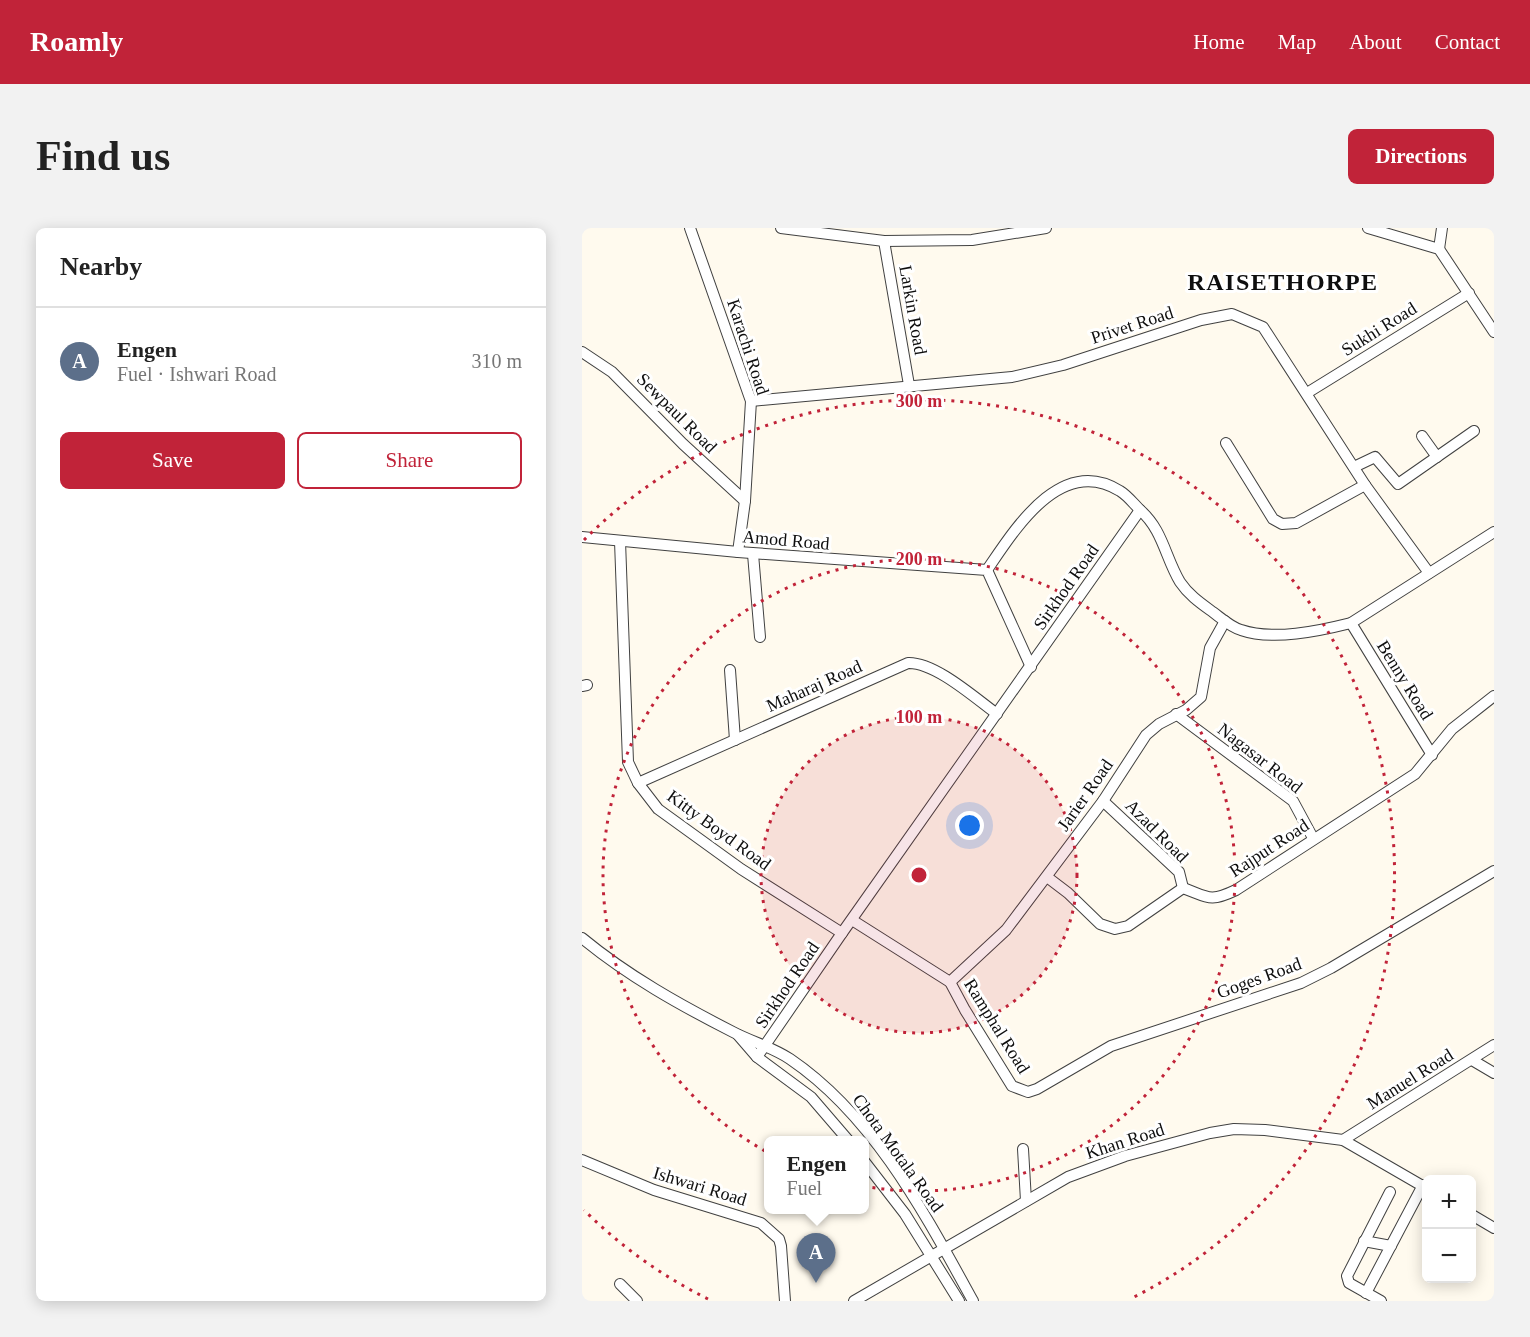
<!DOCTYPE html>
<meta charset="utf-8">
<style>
:root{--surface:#fff;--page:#f2f2f2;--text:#222;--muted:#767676;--line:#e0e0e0;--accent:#c12339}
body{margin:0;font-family:Georgia,serif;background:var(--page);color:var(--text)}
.controls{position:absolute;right:18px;bottom:18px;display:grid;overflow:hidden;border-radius:9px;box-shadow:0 3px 15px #0003}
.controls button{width:54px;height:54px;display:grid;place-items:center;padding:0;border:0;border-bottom:2px solid var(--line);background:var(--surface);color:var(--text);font:30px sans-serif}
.you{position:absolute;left:388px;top:598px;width:21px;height:21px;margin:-15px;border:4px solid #fff;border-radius:50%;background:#1a73e8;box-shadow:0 0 0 9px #1a73e833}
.badge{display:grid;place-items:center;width:39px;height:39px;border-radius:50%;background:var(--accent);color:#fff;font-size:20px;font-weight:700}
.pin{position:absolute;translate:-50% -50px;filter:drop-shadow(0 2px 3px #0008)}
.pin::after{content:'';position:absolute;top:32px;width:21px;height:18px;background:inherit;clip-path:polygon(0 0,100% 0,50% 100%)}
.popup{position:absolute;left:182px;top:908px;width:105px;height:78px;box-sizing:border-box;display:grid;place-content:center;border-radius:9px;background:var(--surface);filter:drop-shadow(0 2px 4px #0005);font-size:20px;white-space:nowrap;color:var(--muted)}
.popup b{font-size:22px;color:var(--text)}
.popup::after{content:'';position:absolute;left:50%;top:100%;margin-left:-12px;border:12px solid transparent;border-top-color:var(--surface)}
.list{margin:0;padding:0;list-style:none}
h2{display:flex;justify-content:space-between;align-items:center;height:78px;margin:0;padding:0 24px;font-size:26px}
h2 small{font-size:20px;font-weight:400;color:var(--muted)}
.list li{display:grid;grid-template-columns:39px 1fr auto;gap:18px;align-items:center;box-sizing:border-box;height:108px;padding:0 24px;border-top:2px solid var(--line)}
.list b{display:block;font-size:22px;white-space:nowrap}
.list p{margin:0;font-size:20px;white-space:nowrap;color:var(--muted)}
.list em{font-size:20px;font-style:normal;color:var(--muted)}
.actions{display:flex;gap:12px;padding:18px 24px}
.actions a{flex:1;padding:14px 0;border:2px solid var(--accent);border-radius:9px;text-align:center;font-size:21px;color:var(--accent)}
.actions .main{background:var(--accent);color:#fff}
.map{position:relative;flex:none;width:912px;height:1073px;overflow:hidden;border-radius:9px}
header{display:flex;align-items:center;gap:36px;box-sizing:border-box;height:84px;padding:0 30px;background:var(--accent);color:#fff}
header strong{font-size:28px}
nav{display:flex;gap:33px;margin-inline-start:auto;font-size:21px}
.intro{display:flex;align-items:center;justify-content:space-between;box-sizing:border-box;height:144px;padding:0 36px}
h1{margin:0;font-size:42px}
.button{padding:15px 27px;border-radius:9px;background:var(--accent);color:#fff;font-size:21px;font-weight:700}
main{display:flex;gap:36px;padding:0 36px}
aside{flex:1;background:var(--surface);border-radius:9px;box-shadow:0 3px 15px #0003}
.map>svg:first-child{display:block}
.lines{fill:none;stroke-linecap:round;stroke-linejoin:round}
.minor-casing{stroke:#414141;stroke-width:12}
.minor{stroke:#fff;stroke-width:10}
.ring{fill:none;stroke:#c12339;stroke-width:3;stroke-dasharray:3 6}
.labels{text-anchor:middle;stroke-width:6;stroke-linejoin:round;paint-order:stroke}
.street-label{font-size:18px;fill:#0e0e0e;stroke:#fff}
.district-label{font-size:24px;font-weight:bold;letter-spacing:1.5px;fill:#0e0e0e;stroke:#fff}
.centre{fill:#c12339;stroke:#fff;stroke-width:3}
.ring-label{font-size:18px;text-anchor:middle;font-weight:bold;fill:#c12339;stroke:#fff;stroke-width:6;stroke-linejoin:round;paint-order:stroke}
</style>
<header>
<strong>Roamly</strong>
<nav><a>Home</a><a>Map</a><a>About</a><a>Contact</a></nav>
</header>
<div class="intro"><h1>Find us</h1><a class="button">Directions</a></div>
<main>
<aside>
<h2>Nearby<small></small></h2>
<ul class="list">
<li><span class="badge" style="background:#5c6f8a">A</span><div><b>Engen</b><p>Fuel · Ishwari Road</p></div><em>310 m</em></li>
</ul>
<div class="actions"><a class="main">Save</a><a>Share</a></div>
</aside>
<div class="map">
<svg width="912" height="1073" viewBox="0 0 912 1073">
<rect width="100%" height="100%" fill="#fffaee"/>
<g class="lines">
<defs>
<g id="minor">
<path d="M108,0L169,173L163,273L156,324"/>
<path d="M199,0L302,13L390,12L464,0"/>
<path d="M786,0L857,21L912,104"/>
<path d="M302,13L327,157"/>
<path d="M857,21L860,0"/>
<path d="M0,124L30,144L101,216L163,273"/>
<path d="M725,165L887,65"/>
<path d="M169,173L430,149L481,137L619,92L650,86L681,99L783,257L847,345"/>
<path d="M840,208L855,229"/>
<path d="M644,215L691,291L700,296L714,295L783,257"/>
<path d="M772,239L793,229L816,256L892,203"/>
<path d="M0,309L156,324L405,342L449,439"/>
<path d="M38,313L46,534L56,555L76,581L159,641L260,705"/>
<path d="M171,326L178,409"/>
<path d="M405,342C433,301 479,226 538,263C545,267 552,276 558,282"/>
<path d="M769,395L850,527"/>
<path d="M148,442L153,512"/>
<path d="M0,458L5,457"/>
<path d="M594,486L711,573L731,610"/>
<path d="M56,555L326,435C353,434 393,470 415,486"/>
<path d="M521,573L597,644L601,660"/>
<path d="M465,649L486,665L518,696L533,701L546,698L601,660C626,669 627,675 654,662L833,546L870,501L912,468"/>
<path d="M270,692L368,754L383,782L430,858L446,864L455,861L529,818L719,755L749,740L912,643"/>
<path d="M0,710C46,748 98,777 151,804C170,814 190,819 208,831C292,888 343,986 391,1073"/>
<path d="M368,754L424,702L521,573L564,507L577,496L604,482L619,469L628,420L643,393"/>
<path d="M156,807L175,829L229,869L266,912"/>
<path d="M175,829L260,705L558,282C581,302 583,329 598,354C606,366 617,374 628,382C638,389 648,399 659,402C691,413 737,403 769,395L912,304"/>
<path d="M890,832L912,845"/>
<path d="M761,912L912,817"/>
<path d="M441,921L444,973"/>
<path d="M0,932L72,962L179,995L197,1011L199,1018L203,1073"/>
<path d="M282,933L323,986L377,1073"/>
<path d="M890,987L912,1000"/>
<path d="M782,1013L809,1018"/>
<path d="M38,1056L55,1073"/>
<path d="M784,1065L841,957"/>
<path d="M272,1073L486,949L543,928L628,905L652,901L683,902L761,912L844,960"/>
<path d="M799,1073L767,1055L765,1048L808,964"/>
</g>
</defs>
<use href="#minor" class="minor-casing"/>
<use href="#minor" class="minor"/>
</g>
<circle cx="337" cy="647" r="158" fill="#c12339" fill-opacity=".12"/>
<g class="ring">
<circle cx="337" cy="647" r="158"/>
<circle cx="337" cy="647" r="316"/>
<path d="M126 1071A474 474 0 0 1 2 982M2 312A474 474 0 1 1 548 1071"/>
</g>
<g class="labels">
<g class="street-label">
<text transform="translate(331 82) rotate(80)" y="6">Larkin Road</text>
<text transform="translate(550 97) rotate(-18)" y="6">Privet Road</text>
<text transform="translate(797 101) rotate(-32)" y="6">Sukhi Road</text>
<text transform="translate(166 119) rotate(72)" y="6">Karachi Road</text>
<text transform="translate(95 185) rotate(45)" y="6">Sewpaul Road</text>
<text transform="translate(204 312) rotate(5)" y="6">Amod Road</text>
<text transform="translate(484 359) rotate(-55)" y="6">Sirkhod Road</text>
<text transform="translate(823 452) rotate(58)" y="6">Benny Road</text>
<text transform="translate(232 458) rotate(-24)" y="6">Maharaj Road</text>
<text transform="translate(678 530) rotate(38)" y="6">Nagasar Road</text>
<text transform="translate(503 567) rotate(-55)" y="6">Jarier Road</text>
<text transform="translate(137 602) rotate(36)" y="6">Kitty Boyd Road</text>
<text transform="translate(575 603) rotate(45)" y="6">Azad Road</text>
<text transform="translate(687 620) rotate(-33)" y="6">Rajput Road</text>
<text transform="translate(677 750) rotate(-20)" y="6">Goges Road</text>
<text transform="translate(205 757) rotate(-56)" y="6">Sirkhod Road</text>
<text transform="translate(415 798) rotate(58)" y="6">Ramphal Road</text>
<text transform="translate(828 851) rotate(-32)" y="6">Manuel Road</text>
<text transform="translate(543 913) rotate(-18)" y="6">Khan Road</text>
<text transform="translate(316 925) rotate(54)" y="6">Chota Motala Road</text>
<text transform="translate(118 958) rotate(17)" y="6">Ishwari Road</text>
</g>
<g class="district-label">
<text x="701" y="62">RAISETHORPE</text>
</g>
</g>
<circle cx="337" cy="647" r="9" class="centre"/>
<g class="ring-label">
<text x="337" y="179">300 m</text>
<text x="337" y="337">200 m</text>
<text x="337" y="495">100 m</text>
</g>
</svg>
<div class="controls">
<button>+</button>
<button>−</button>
</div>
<div class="you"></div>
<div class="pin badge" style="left:234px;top:1055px;background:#5c6f8a">A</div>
<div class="popup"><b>Engen</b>Fuel</div>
</div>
</main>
